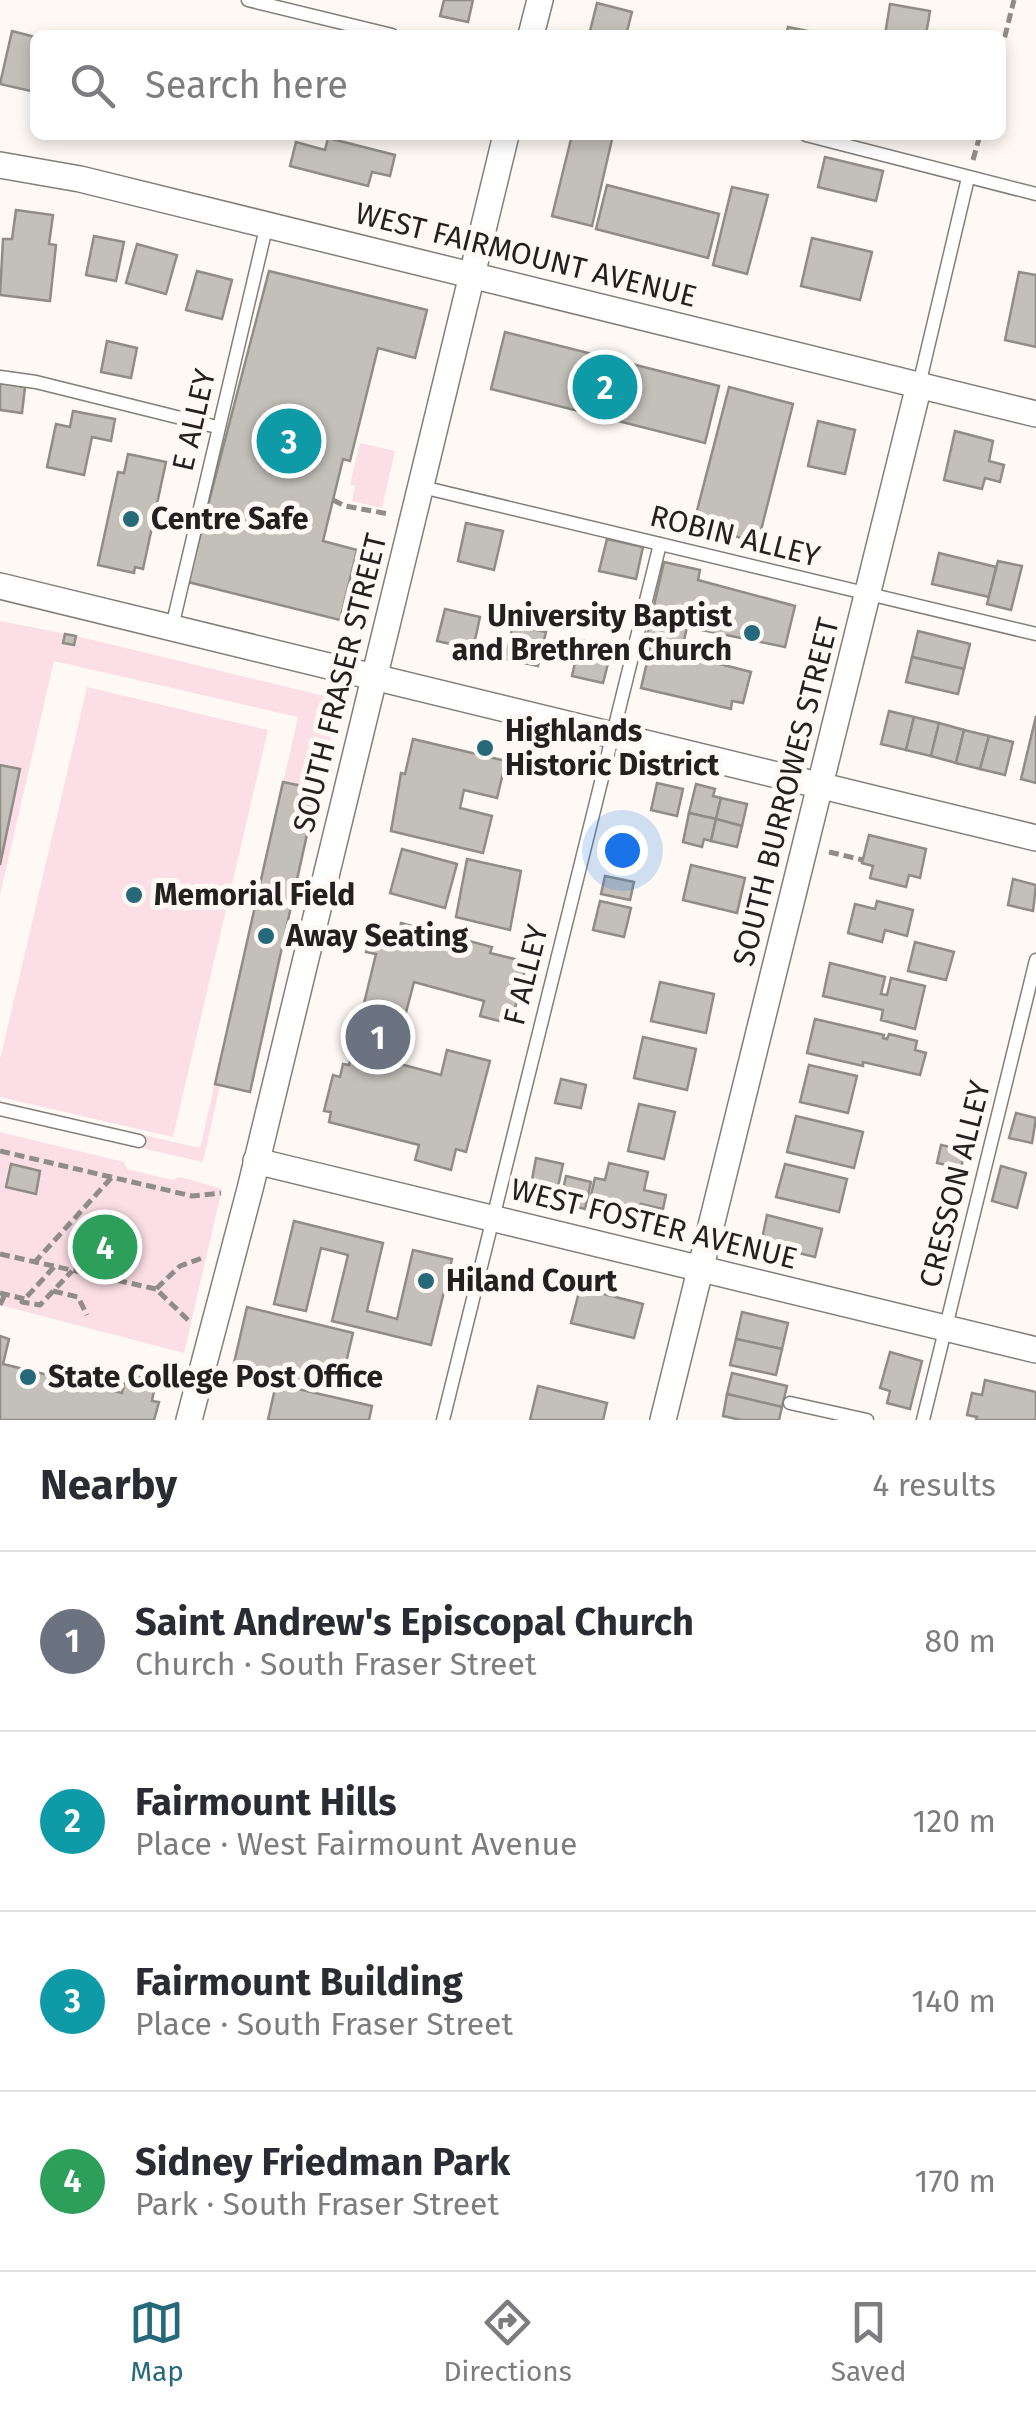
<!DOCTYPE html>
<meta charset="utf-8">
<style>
:root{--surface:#fff;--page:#f2f2f3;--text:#2b2b33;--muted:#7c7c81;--line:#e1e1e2;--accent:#25697a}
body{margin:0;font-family:"Fira Sans",sans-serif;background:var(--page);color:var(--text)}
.you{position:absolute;left:622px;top:850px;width:35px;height:35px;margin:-25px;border:8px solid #fff;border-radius:50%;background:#1a73e8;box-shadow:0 0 0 15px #1a73e833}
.badge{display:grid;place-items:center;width:65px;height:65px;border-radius:50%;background:var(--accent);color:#fff;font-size:32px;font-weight:700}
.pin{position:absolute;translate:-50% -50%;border:5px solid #fff;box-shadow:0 2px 10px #0006}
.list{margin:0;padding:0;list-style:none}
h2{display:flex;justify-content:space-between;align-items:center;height:130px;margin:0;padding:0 40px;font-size:42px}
h2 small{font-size:32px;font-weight:400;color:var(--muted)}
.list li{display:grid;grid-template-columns:65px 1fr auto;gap:30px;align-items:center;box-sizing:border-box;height:180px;padding:0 40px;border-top:2px solid var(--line)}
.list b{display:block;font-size:38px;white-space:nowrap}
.list p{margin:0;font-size:32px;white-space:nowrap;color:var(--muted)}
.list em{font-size:32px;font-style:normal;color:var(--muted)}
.icon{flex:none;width:55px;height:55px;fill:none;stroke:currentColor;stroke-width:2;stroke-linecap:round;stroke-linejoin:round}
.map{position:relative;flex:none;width:1036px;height:1420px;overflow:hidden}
.search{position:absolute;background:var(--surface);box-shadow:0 5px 15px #0003;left:30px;right:30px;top:30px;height:110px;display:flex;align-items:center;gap:25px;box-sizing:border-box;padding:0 35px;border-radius:15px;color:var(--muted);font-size:38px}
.sheet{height:850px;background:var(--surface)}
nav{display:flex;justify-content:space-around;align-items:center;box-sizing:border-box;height:140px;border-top:2px solid var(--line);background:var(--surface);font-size:28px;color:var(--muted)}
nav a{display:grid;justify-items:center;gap:5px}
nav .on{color:var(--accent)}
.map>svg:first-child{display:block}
.green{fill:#fcdee7}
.building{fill:#c3c0b9;stroke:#8f8d86;stroke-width:2.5}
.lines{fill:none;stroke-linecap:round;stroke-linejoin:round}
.service-casing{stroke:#847e79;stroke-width:15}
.minor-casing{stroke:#847e79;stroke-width:28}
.path{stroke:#908c89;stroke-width:5;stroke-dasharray:10 5;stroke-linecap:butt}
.service{stroke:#fff;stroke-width:12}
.minor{stroke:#fff;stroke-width:25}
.poi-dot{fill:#25697a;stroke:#fef9f4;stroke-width:4}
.labels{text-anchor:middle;stroke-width:10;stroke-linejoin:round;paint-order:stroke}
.street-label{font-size:30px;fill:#23211f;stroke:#fef9f4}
.poi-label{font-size:30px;font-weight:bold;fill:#23211f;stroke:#fef9f4;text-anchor:start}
</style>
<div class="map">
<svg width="1036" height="1420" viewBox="0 0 1036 1420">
<rect width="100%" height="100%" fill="#fef9f4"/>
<g class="green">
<path d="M360,443L395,451L382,508L352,501L355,486L350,484Z"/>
<path d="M0,621L76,636L333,698L338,707L250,1092L220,1086L203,1162L0,1116V1102L200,1148L298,717L54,661L0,895Z"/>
<path d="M87,687L268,730L173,1137L0,1097V1060Z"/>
<path d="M0,1132L124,1162L127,1169L172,1180L180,1177L222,1189L184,1353L0,1305Z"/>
</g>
<g class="building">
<path d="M444,0H473L468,22L440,16Z"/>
<path d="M597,3L632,12L626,35H589Z"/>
<path d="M890,4L930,11L926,35H885Z"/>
<path d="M788,27L808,31V35H786Z"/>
<path d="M12,31L35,37V92L0,84Z"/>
<path d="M572,135H613L592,226L552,216Z"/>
<path d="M328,138L395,155L390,176L372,172L368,186L290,166L296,142L325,150Z"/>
<path d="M825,157L883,171L876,201L818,187Z"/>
<path d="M607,185L719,214L708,258L596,229Z"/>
<path d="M732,187L768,195L747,274L713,265Z"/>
<path d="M16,210L53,215L49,244L56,245L50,301L0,295L3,239H12Z"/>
<path d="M94,236L124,242L116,281L86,275Z"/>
<path d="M812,238L872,252L860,300L801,286Z"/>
<path d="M137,244L177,255L166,294L126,283Z"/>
<path d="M197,271L232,280L222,319L186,310Z"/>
<path d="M269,271L427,310L415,358L378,348L350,461L343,459L323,541L357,550L340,620L188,582Z"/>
<path d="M1019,272L1036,275V347L1005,340Z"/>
<path d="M505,332L719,386L705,443L491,389Z"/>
<path d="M107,341L137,348L131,378L101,372Z"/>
<path d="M0,383L25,387L22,413L0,410Z"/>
<path d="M729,387L793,404L758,542L693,526Z"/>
<path d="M73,411L115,419L111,441L92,437L84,475L47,467L56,424L70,427Z"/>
<path d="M818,421L855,430L845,474L808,466Z"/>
<path d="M955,431L993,441L989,461L1004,465L1000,482L985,478L982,489L944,480Z"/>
<path d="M128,454L166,462L143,569L135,567L134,573L98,565L118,472L124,473Z"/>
<path d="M466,523L503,531L494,570L458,561Z"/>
<path d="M607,539L643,547L636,579L599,571Z"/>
<path d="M939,553L996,567L989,597L932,584Z"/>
<path d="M998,561L1022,566L1011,610L987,604Z"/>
<path d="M664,562L700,570L698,580L795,606L785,647L687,627L681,654L751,672L743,703L732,701L731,709L641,688L651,645L645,644Z"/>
<path d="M445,609L480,617L473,649L437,641Z"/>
<path d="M513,625L546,632L538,666L505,659Z"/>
<path d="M918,631L970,644L964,669L912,657Z"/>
<path d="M65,634L76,636L74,645L63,643Z"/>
<path d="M580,640L612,648L603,683L572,676Z"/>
<path d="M912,657L964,669L958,694L906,682Z"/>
<path d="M889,711L914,717L906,750L881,744Z"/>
<path d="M1036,716V783L1021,779Z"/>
<path d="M914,717L939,723L931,756L906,750Z"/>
<path d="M939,723L964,730L956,763L931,756Z"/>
<path d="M964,730L989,736L980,769L956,763Z"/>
<path d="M989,736L1013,742L1005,775L980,769Z"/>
<path d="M413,739L506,761L497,798L464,790L460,808L492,816L483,853L391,831L401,773L405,774Z"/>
<path d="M0,765L20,769L0,865Z"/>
<path d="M283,782L317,789L250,1092L215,1084Z"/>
<path d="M657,783L683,789L677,816L651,810Z"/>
<path d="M696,784L715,789L713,796L721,798L716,819L689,813Z"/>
<path d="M721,798L747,804L742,826L716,819Z"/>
<path d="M689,813L716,819L711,841L704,839L702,847L683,842Z"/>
<path d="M716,819L742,826L737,847L711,841Z"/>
<path d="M869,835L926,849L920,878L909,875L906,887L870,878L873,866L862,863Z"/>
<path d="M402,849L457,864L445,908L390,893Z"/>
<path d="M467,859L521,871L510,930L456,917Z"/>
<path d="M691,865L745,878L737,913L683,900Z"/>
<path d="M605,876L634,882L630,900L601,894Z"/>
<path d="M1013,879L1036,885L1033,911L1008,905Z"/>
<path d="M600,901L631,908L624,937L593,930Z"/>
<path d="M877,901L913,910L907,936L885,930L882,942L848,933L855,904L875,909Z"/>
<path d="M401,923L492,947L490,953L527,962L511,1024L480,1016L484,1001L414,982L393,1062L441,1075L447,1050L490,1061L466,1152L456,1149L451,1170L415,1160L419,1145L329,1122L331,1112L324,1111L333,1075L340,1077L343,1064L349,1065L376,954L366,952L372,926L391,931L400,929Z"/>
<path d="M915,942L954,952L946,980L908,971Z"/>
<path d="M830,963L885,977L881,994L887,995L891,978L925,986L915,1029L881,1020L883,1010L823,996Z"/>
<path d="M660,982L714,994L706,1033L651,1021Z"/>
<path d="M815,1019L884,1035L883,1038L887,1039L889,1034L917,1041L915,1050L926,1053L920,1075L863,1062V1066L807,1053Z"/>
<path d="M643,1037L696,1049L687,1090L634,1078Z"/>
<path d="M809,1065L857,1076L848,1113L800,1102Z"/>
<path d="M561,1079L586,1085L581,1108L555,1103Z"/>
<path d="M639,1104L675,1112L664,1159L628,1151Z"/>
<path d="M1016,1113L1036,1118L1032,1143L1009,1138Z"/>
<path d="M796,1116L863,1132L854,1168L787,1152Z"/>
<path d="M941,1145L965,1150L961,1168L937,1163Z"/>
<path d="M536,1158L563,1164L557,1191L531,1185Z"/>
<path d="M609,1163L648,1172L644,1190L666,1195L663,1209L641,1204L639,1212L590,1199L595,1178L605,1180Z"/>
<path d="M11,1164L40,1171L36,1194L6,1187Z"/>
<path d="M785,1164L847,1179L839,1212L776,1197Z"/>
<path d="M1001,1166L1026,1173L1017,1208L992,1201Z"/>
<path d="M566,1176L591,1182L585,1209L560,1203Z"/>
<path d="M767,1215L822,1229L815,1257L761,1244Z"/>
<path d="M294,1221L383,1243L367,1311L397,1319L413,1250L452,1259L431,1345L332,1321L348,1255L321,1248L306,1311L274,1304Z"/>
<path d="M580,1288L643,1304L634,1338L571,1323Z"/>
<path d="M247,1307L353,1333L340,1388L234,1363Z"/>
<path d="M742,1312L788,1323L782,1349L736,1339Z"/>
<path d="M0,1336L9,1339L3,1364L122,1393L126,1374L156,1381L152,1401L159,1402L154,1420H0Z"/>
<path d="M736,1339L782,1349L776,1375L730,1365Z"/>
<path d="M890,1352L922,1361L910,1409L887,1403L890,1391L880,1388Z"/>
<path d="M732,1373L787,1386L782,1407L727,1394Z"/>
<path d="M985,1380L1036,1392V1420H976L977,1417L967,1415L972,1393L982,1395Z"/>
<path d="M276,1384L372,1406L369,1420H268Z"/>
<path d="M538,1386L607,1403L603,1420H530Z"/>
<path d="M727,1394L782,1407L779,1420H741L723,1416Z"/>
</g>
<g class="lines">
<defs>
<g id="service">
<path d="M248,0L392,35"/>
<path d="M806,135L1036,194"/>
<path d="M0,377L36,382L217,427"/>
<path d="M919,385L968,178"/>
<path d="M422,487L1036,634"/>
<path d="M172,627L267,224"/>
<path d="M0,1109L139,1141"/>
<path d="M790,1403L867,1420"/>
<path d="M443,1420L660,544"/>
<path d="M923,1420L1036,960"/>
</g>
<g id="minor">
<path d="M531,35L540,0"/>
<path d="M0,165L80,179L1036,414"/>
<path d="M0,586L1036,838"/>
<path d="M256,1161L1036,1350"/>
<path d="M189,1420L250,1189L506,135"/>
<path d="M663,1420L919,385"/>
</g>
</defs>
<use href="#service" class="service-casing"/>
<use href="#minor" class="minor-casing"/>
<g class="path">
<path d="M1001,52L1014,0"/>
<path d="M973,160L980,135"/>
<path d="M333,500L345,506L389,514"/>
<path d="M829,852L863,860"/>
<path d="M0,1151L192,1196L221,1193"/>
<path d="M0,1254L156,1289"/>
<path d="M34,1263L112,1177"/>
<path d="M54,1267L22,1302L40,1305L72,1271"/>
<path d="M53,1291L78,1297L87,1315"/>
<path d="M0,1293L25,1299"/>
<path d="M0,1305L5,1294"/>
<path d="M188,1320L156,1289L180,1266L205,1257"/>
</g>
<use href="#service" class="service"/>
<use href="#minor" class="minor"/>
</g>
<g class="poi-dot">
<circle cx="131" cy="519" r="10"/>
<circle cx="752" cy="633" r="10"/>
<circle cx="485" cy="748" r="10"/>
<circle cx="134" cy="895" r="10"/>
<circle cx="266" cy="936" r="10"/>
<circle cx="426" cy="1281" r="10"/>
<circle cx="28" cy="1377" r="10"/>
</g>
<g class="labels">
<g class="street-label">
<text transform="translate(526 255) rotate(14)" y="10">WEST FAIRMOUNT AVENUE</text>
<text transform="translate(194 420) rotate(-77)" y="10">E ALLEY</text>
<text transform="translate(735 536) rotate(14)" y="10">ROBIN ALLEY</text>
<text transform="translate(340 683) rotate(-76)" y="10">SOUTH FRASER STREET</text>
<text transform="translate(786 792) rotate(-76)" y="10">SOUTH BURROWES STREET</text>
<text transform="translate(526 975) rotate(-76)" y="10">F ALLEY</text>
<text transform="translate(955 1184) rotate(-76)" y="10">CRESSON ALLEY</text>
<text transform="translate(654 1224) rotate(14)" y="10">WEST FOSTER AVENUE</text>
</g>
<g class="poi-label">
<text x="151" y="529">Centre Safe</text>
<text x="732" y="626" text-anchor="end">University Baptist<tspan x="732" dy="34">and Brethren Church</tspan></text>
<text x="505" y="741">Highlands<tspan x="505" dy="34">Historic District</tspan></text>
<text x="154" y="905">Memorial Field</text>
<text x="286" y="946">Away Seating</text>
<text x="446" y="1291">Hiland Court</text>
<text x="48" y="1387">State College Post Office</text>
</g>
</g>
</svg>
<div class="you"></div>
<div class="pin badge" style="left:378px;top:1037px;background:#6b7280">1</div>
<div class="pin badge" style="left:605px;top:387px;background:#0f9aa8">2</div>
<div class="pin badge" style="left:289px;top:441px;background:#0f9aa8">3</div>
<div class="pin badge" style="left:105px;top:1247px;background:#2e9e5b">4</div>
<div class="search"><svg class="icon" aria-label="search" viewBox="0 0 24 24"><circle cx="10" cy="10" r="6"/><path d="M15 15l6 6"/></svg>Search here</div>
</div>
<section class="sheet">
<h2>Nearby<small>4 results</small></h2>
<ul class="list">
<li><span class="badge" style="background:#6b7280">1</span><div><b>Saint Andrew's Episcopal Church</b><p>Church · South Fraser Street</p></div><em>80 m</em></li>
<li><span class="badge" style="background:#0f9aa8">2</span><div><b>Fairmount Hills</b><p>Place · West Fairmount Avenue</p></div><em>120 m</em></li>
<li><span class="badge" style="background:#0f9aa8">3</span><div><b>Fairmount Building</b><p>Place · South Fraser Street</p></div><em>140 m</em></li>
<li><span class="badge" style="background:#2e9e5b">4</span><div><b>Sidney Friedman Park</b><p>Park · South Fraser Street</p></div><em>170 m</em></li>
</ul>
</section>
<nav>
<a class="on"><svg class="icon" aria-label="map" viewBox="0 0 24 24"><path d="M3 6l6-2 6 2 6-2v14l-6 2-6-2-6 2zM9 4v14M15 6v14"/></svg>Map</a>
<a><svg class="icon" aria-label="directions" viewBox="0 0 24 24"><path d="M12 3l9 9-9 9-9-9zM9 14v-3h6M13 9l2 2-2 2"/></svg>Directions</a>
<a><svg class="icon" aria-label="saved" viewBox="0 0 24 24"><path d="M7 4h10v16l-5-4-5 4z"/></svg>Saved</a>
</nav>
